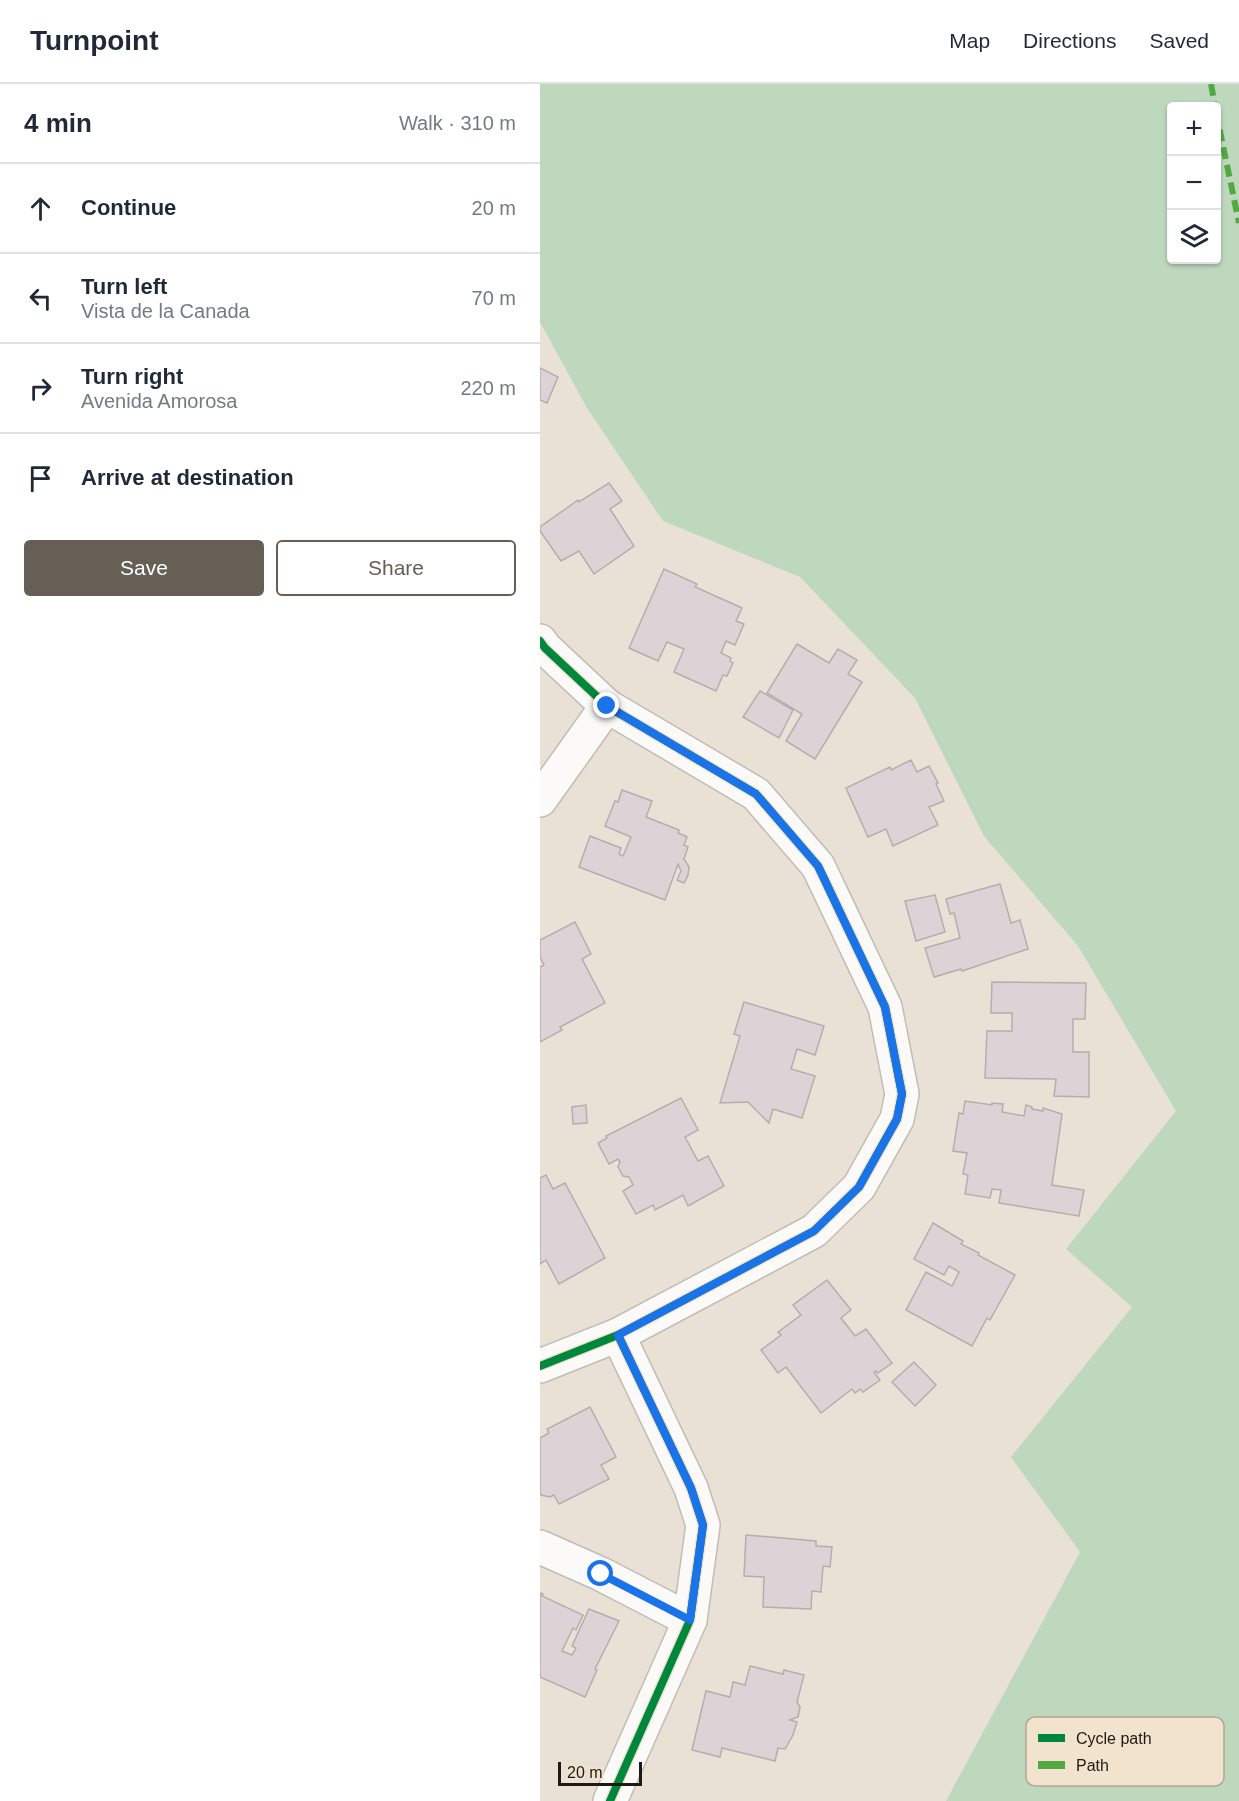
<!DOCTYPE html>
<meta charset="utf-8">
<style>
:root{--surface:#fff;--page:#f2f2f3;--text:#1f2937;--muted:#747a83;--line:#e0e1e3;--accent:#655f56}
body{margin:0;font-family:Arial,sans-serif;background:var(--page);color:var(--text)}
.controls{position:absolute;right:18px;top:18px;display:grid;overflow:hidden;border-radius:6px;box-shadow:0 2px 4px #0004}
.controls button{width:54px;height:54px;display:grid;place-items:center;padding:0;border:0;border-bottom:2px solid var(--line);background:var(--surface);color:var(--text);font:30px sans-serif}
.scale{position:absolute;left:18px;bottom:15px;width:84px;box-sizing:border-box;padding-left:6px;border:3px solid #1e1911;border-top:0;font-size:16px;line-height:21px;white-space:nowrap;color:#1e1911;-webkit-text-stroke:4px #f1e3cd;paint-order:stroke}
.stop{position:absolute;width:18px;height:18px;margin:-14px;border:4px solid #1a73e8;border-radius:50%;background:#fff}
.stop.end{background:#1a73e8;border-color:#fff;box-shadow:0 2px 6px #0008}
.list{margin:0;padding:0;list-style:none}
h2{display:flex;justify-content:space-between;align-items:center;height:78px;margin:0;padding:0 24px;font-size:26px}
h2 small{font-size:20px;font-weight:400;color:var(--muted)}
.list li{display:grid;grid-template-columns:39px 1fr auto;gap:18px;align-items:center;box-sizing:border-box;height:90px;padding:0 24px;border-top:2px solid var(--line)}
.list b{display:block;font-size:22px;white-space:nowrap}
.list p{margin:0;font-size:20px;white-space:nowrap;color:var(--muted)}
.list em{font-size:20px;font-style:normal;color:var(--muted)}
.actions{display:flex;gap:12px;padding:18px 24px}
.actions a{flex:1;padding:14px 0;border:2px solid var(--accent);border-radius:6px;text-align:center;font-size:21px;color:var(--accent)}
.actions .main{background:var(--accent);color:#fff}
.icon{flex:none;width:33px;height:33px;fill:none;stroke:currentColor;stroke-width:2;stroke-linecap:round;stroke-linejoin:round}
.map{position:relative;flex:none;width:699px;height:1717px;overflow:hidden}
header{display:flex;align-items:center;gap:36px;box-sizing:border-box;height:84px;padding:0 30px;background:var(--surface);border-bottom:2px solid var(--line)}
header strong{font-size:28px}
nav{display:flex;gap:33px;margin-inline-start:auto;font-size:21px}
main{display:flex}
aside{flex:1;background:var(--surface)}
.map>svg:first-child{display:block}
.green{fill:#bed8bd;fill-rule:evenodd}
.building{fill:#ddd3d7;stroke:#b4aeac;stroke-width:1.5}
.lines{fill:none;stroke-linecap:round;stroke-linejoin:round}
.minor-casing{stroke:#c3bcb3;stroke-width:36}
.minor{stroke:#fcfaf9;stroke-width:33}
.quiet{stroke:#52a942;stroke-width:6;stroke-dasharray:12 6;stroke-linecap:butt}
.cycleway-casing{stroke:#f1e3cd;stroke-width:11}
.cycleway{stroke:#00873e;stroke-width:8}
.route{stroke:#1a73e8;stroke-width:8}
.key{fill:#f1e3cd;stroke:#b2a695;stroke-width:1.5}
.key-label{font-size:16px;fill:#1e1911}
</style>
<header>
<strong>Turnpoint</strong>
<nav><a>Map</a><a>Directions</a><a>Saved</a></nav>
</header>
<main>
<aside>
<h2>4 min<small>Walk · 310 m</small></h2>
<ul class="list">
<li><svg class="icon" aria-label="ahead" viewBox="0 0 24 24"><path d="M12 20V5M6 11l6-6 6 6"/></svg><div><b>Continue</b></div><em>20 m</em></li>
<li><svg class="icon" aria-label="left" viewBox="0 0 24 24"><path d="M17 20v-9H6M10 6l-5 5 5 5"/></svg><div><b>Turn left</b><p>Vista de la Canada</p></div><em>70 m</em></li>
<li><svg class="icon" aria-label="right" viewBox="0 0 24 24"><path d="M7 20v-9h11M14 6l5 5-5 5"/></svg><div><b>Turn right</b><p>Avenida Amorosa</p></div><em>220 m</em></li>
<li><svg class="icon" aria-label="arrive" viewBox="0 0 24 24"><path d="M6 21V4h12l-3 4 3 4H6"/></svg><div><b>Arrive at destination</b></div></li>
</ul>
<div class="actions"><a class="main">Save</a><a>Share</a></div>
</aside>
<div class="map">
<svg width="699" height="1717" viewBox="0 0 699 1717">
<rect width="100%" height="100%" fill="#e9e1d5"/>
<path class="green" d="M0,0H699V1717H406L540,1468L471,1373L592,1223L526,1165L636,1027L538,862L444,752L375,614L260,493L123,437L47,324L0,238ZM632,22H676V176H632Z"/>
<g class="building">
<path d="M0,284L18,293L7,319L0,316Z"/>
<path d="M69,399L82,417L70,425L94,462L54,490L39,467L21,477L0,447V443L38,416L39,418Z"/>
<path d="M124,485L157,500L155,503L202,524L196,537L204,540L195,561L186,557L181,569L191,574L190,577L193,579L187,592L183,591L176,607L134,588L144,565L127,558L118,577L89,564Z"/>
<path d="M257,560L289,579L298,565L317,576L308,590L322,598L275,675L246,657L262,630L227,609Z"/>
<path d="M220,607L253,626L239,654L203,633Z"/>
<path d="M371,676L377,688L389,682L398,699L396,700L404,717L389,723L398,741L353,762L346,745L328,753L306,704L350,683L351,686Z"/>
<path d="M82,706L112,717L106,733L139,746L138,749L147,753L144,761L148,763L144,775L149,783L148,791L144,799L137,796L141,787L138,780L125,816L39,783L50,752L81,764L79,770L83,772L91,753L65,742L75,717L78,718Z"/>
<path d="M460,800L471,839L480,836L488,865L422,887L421,885L394,893L385,864L420,854L414,829L410,830L406,815Z"/>
<path d="M395,811L405,848L376,857L365,817Z"/>
<path d="M35,838L51,870L42,875L65,919L20,943L22,946L0,958V883L4,881L0,873V856Z"/>
<path d="M452,898L546,899L545,935H533V968H549V1013L514,1012L516,995L445,994L447,947H472V929H451Z"/>
<path d="M204,918L284,942L275,971L257,965L251,985L275,992L262,1034L233,1025L229,1039L208,1018L180,1019L200,952L194,950Z"/>
<path d="M141,1014L158,1046L145,1053L158,1077L168,1072L184,1102L148,1122L143,1111L115,1126L113,1121L96,1130L83,1107L93,1101L89,1093L83,1092L78,1083L80,1078L78,1075L69,1080L58,1059L67,1054L66,1052Z"/>
<path d="M425,1017L452,1021V1019L463,1020L462,1028L484,1032L486,1021L492,1023V1025L503,1027V1024L522,1030L512,1101L544,1106L539,1132L459,1119L461,1106L452,1105L450,1114L425,1110L428,1091L423,1090L427,1069L413,1067L419,1029L423,1030Z"/>
<path d="M46,1021L47,1039L33,1040L32,1023Z"/>
<path d="M6,1091L13,1105L25,1099L65,1174L19,1200L6,1176L0,1180V1094Z"/>
<path d="M393,1139L423,1157L421,1160L439,1169L438,1171L475,1191L450,1236L447,1234L432,1262L366,1226L386,1188L412,1202L419,1188L409,1182L404,1191L374,1175Z"/>
<path d="M287,1196L311,1226L301,1234L315,1252L326,1245L352,1279L338,1289L336,1287L334,1288L340,1296L323,1308L320,1305L315,1309L312,1305L281,1329L246,1283L238,1289L221,1266L241,1251L238,1248L261,1231L253,1221Z"/>
<path d="M374,1278L396,1301L375,1322L352,1298Z"/>
<path d="M50,1323L76,1373L61,1381L69,1395L19,1420L14,1411L10,1413L1,1411L0,1408V1354L9,1349L7,1345Z"/>
<path d="M206,1451L276,1457V1462L292,1463L290,1483L283,1482L281,1508L272,1507L271,1525L223,1523L224,1493L204,1492Z"/>
<path d="M0,1509L3,1510L2,1512L43,1531L36,1546L33,1544L22,1567L32,1571L36,1564L32,1562L49,1525L79,1537L55,1585L57,1586L45,1613L0,1593Z"/>
<path d="M210,1582L243,1590L244,1586L264,1591L257,1618L260,1623L258,1633L250,1636L257,1638L253,1651L245,1665L238,1664L235,1677L182,1664L180,1673L152,1666L166,1607L190,1613L193,1598L205,1601Z"/>
</g>
<g class="lines">
<defs>
<g id="minor">
<path d="M0,557L5,564L67,622L216,710L278,782L345,923L362,1010L357,1035L319,1103L274,1147L78,1251L0,1282"/>
<path d="M0,716L67,622"/>
<path d="M0,1463L61,1490L150,1536"/>
<path d="M70,1717L150,1536L163,1441L151,1404L78,1251"/>
</g>
</defs>
<use href="#minor" class="minor-casing"/>
<use href="#minor" class="minor"/>
<g class="quiet">
<path d="M671,0L675,22"/>
<path d="M676,28L699,139"/>
</g>
<defs>
<g id="cycleway">
<path d="M0,557L5,564L67,622L216,710L278,782L345,923L362,1010L357,1035L319,1103L274,1147L78,1251L0,1282"/>
<path d="M70,1717L150,1536L163,1441L151,1404L78,1251"/>
</g>
</defs>
<use href="#cycleway" class="cycleway-casing"/>
<use href="#cycleway" class="cycleway"/>
</g>
<g class="lines">
<path class="route" d="M61,1490L150,1536L163,1441L151,1404L78,1251L274,1147L319,1103L357,1035L362,1010L345,923L278,782L216,710L67,622"/>
</g>
<rect x="486" y="1633" width="198" height="69" rx="9" class="key"/>
<rect x="498" y="1650" width="27" height="8" fill="#00873e"/>
<rect x="498" y="1677" width="27" height="8" fill="#52a942"/>
<g class="key-label">
<text x="536" y="1660">Cycle path</text>
<text x="536" y="1687">Path</text>
</g>
</svg>
<div class="controls">
<button>+</button>
<button>−</button>
<button><svg class="icon" aria-label="layers" viewBox="0 0 24 24"><path d="M12 4l9 5-9 5-9-5zM3 14l9 5 9-5"/></svg></button>
</div>
<div class="scale">20 m</div>
<div class="stop" style="left:61px;top:1490px"></div>
<div class="stop end" style="left:67px;top:622px"></div>
</div>
</main>
